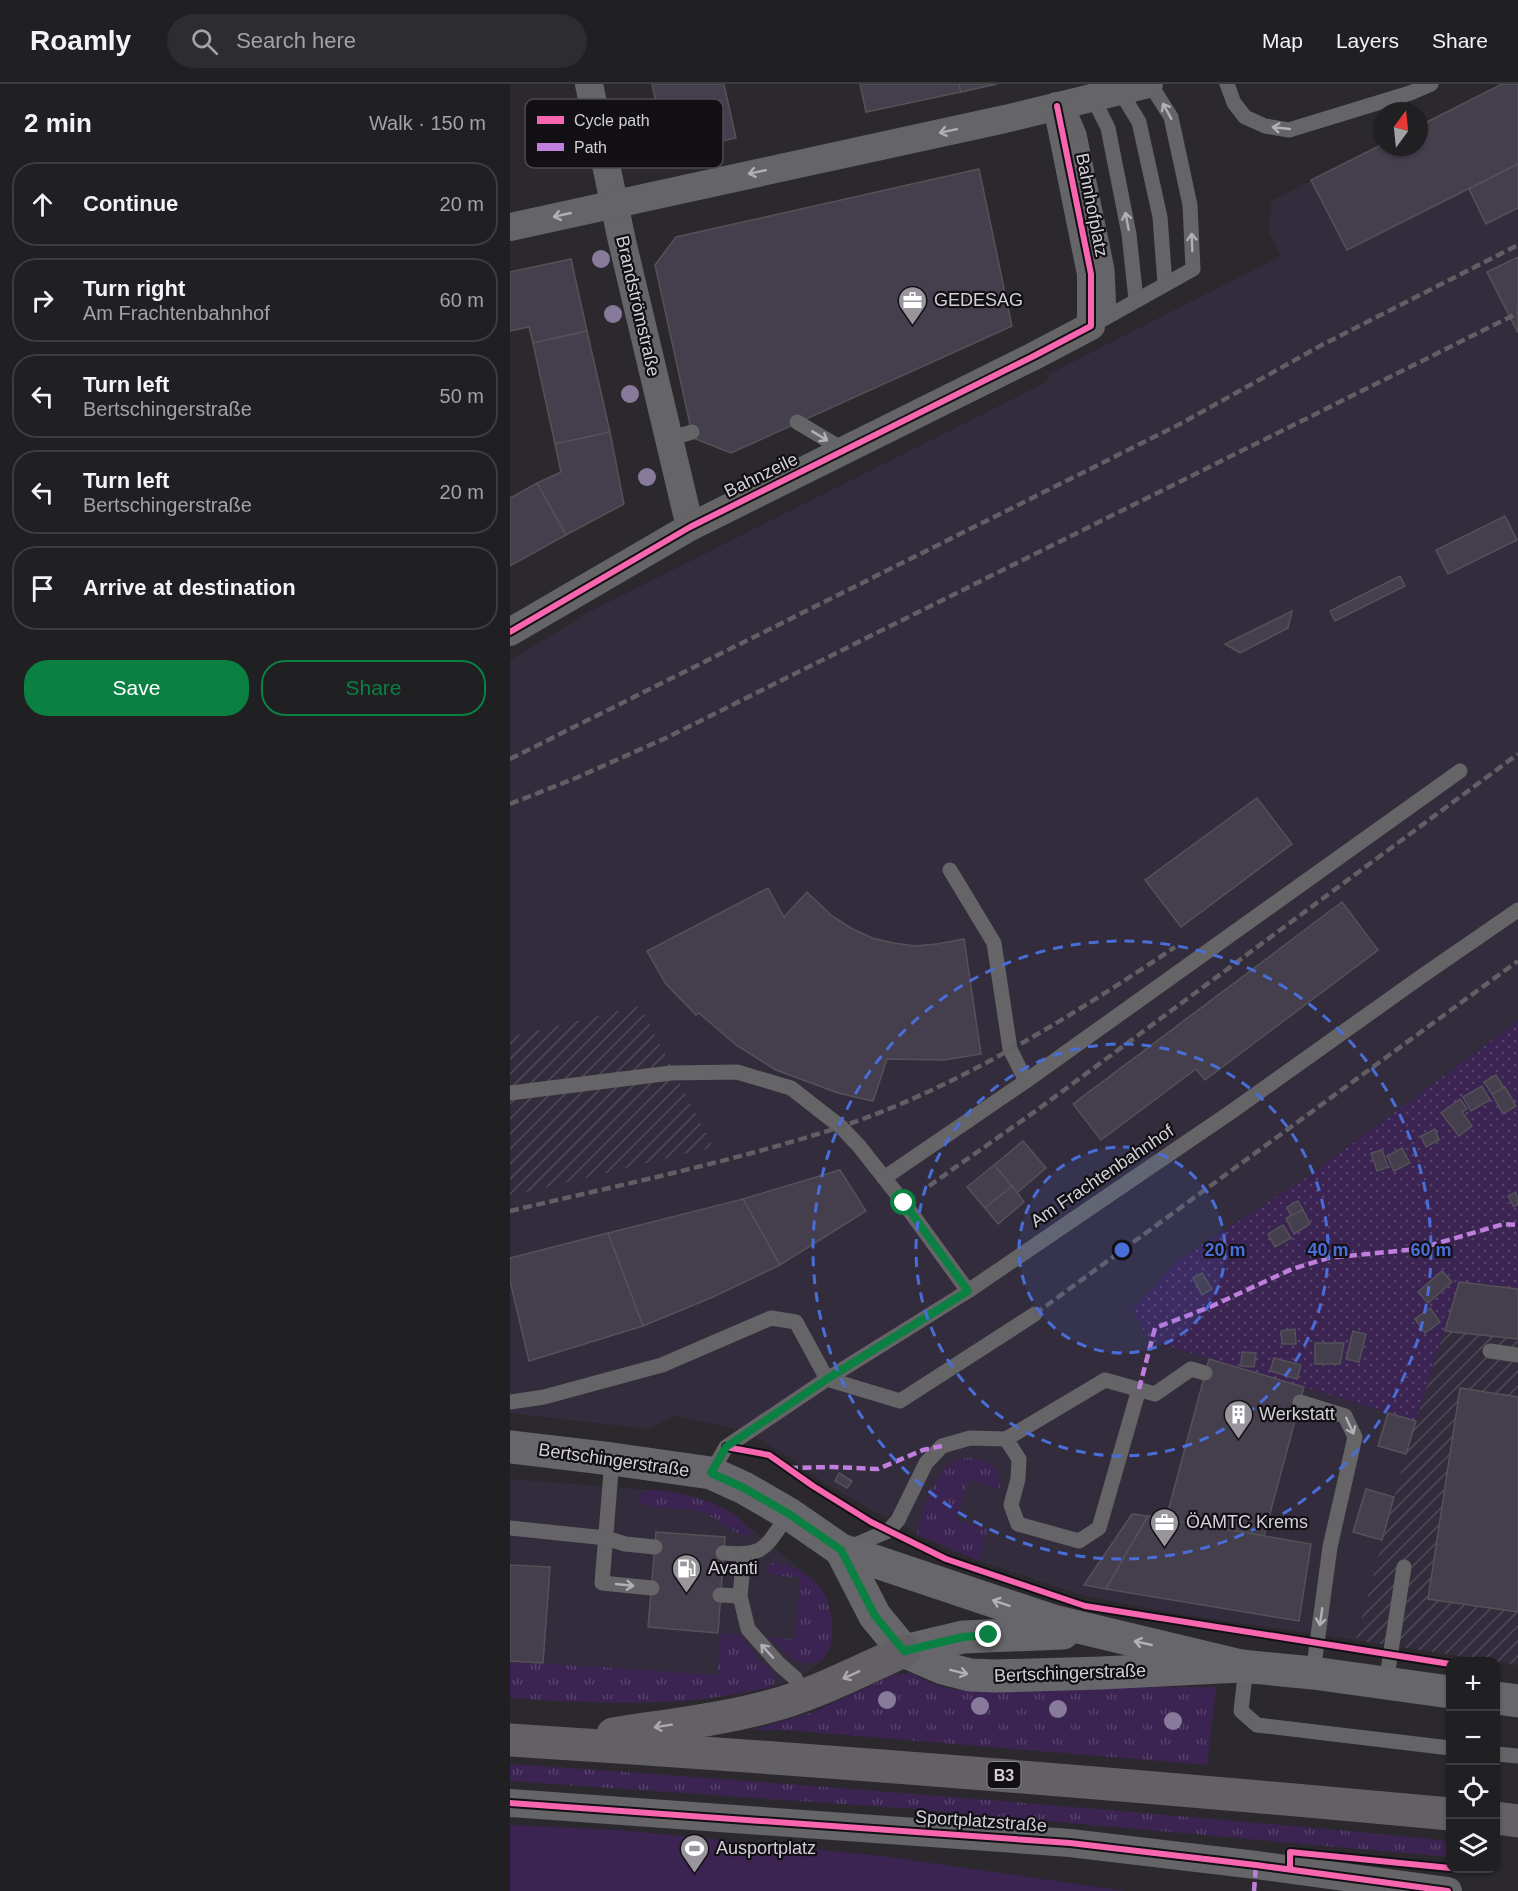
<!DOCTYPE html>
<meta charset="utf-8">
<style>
:root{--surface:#201f22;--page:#2d2c2f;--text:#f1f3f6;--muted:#a2a2a5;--line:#3d3d40;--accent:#0b8043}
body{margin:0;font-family:Arial,sans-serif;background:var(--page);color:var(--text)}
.controls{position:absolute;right:18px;bottom:18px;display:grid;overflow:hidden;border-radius:12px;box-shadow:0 2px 4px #0004}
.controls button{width:54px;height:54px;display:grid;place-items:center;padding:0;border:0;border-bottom:2px solid var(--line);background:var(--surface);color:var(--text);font:30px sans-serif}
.compass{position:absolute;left:864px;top:18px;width:54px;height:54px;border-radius:50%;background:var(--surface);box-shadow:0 2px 4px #0004;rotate:15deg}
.stop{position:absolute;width:18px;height:18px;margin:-14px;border:4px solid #0b8043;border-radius:50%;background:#fff}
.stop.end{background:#0b8043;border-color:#fff;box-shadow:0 2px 6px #0008}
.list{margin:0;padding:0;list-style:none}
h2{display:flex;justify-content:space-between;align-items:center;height:78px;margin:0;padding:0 24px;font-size:26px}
h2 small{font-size:20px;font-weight:400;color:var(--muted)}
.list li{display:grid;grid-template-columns:39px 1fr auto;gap:18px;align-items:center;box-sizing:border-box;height:84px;margin:0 12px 12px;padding:0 12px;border:2px solid var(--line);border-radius:24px}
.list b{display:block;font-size:22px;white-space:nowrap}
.list p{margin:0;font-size:20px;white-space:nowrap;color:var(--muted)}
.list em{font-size:20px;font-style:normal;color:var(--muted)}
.actions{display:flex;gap:12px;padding:18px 24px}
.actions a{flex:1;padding:14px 0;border:2px solid var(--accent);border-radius:24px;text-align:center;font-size:21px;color:var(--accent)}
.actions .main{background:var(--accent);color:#fff}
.icon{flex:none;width:33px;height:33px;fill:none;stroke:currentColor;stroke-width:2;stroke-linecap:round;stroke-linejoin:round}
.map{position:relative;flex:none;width:1008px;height:1807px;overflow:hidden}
header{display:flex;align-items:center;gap:36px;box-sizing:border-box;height:84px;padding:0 30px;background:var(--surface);border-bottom:2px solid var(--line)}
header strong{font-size:28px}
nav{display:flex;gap:33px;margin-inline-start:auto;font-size:21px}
.search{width:420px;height:54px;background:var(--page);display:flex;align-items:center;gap:15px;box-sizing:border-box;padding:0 21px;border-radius:33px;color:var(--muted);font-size:22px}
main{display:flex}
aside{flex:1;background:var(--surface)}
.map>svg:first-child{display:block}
.built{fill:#332c3c}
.industrial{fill:url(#industrial-furrows)}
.grass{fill:url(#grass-tufts)}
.park{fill:#3b2452}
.garden{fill:url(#garden-dots)}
.building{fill:#453e4c;stroke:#545257;stroke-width:1.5}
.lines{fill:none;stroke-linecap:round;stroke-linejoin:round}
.lane{stroke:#656466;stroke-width:15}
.street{stroke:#656466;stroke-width:28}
.secondary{stroke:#67666a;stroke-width:33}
.highway{stroke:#636165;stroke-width:33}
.rail{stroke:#615f63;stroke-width:4.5;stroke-dasharray:9 4.5;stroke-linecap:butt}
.quiet{stroke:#c07fdc;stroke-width:4.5;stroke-dasharray:9 4.5;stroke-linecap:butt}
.cycleway-casing{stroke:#121015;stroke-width:10}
.cycleway{stroke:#f766af;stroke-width:6}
.tree{fill:#887a9a}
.oneway{stroke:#b2b0b6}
.oneway2{stroke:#b3b0b7}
.oneway3{stroke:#aca9b0}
.route{stroke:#0b8043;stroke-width:8}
.ring{fill:none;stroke:#4a6ed8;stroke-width:3;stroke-dasharray:10 8}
.labels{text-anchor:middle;stroke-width:4.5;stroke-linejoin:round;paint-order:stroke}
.shield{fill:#121015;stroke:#99969e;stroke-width:1.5}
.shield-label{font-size:16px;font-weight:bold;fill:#d3d0d8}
.street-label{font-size:18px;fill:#d3d0d8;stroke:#121015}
.poi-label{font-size:18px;fill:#d3d0d8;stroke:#121015;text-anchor:start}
.key{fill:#121015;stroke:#4c4a50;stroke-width:1.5}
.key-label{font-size:16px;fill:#d3d0d8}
.centre{fill:#4a6ed8;stroke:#121015;stroke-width:3}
.ring-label{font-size:18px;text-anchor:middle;font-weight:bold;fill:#4a6ed8;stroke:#121015;stroke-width:4.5;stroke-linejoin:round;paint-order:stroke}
</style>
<header>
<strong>Roamly</strong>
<div class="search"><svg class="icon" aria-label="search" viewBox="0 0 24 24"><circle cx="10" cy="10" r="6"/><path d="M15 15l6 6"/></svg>Search here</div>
<nav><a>Map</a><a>Layers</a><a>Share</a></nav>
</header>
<main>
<aside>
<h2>2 min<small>Walk · 150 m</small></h2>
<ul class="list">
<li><svg class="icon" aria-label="ahead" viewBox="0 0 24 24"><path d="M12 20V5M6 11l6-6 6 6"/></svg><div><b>Continue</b></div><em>20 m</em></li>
<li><svg class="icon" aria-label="right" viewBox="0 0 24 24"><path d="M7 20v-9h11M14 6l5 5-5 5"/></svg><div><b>Turn right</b><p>Am Frachtenbahnhof</p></div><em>60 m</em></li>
<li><svg class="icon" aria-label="left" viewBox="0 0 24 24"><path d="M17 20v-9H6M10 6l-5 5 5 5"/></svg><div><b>Turn left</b><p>Bertschingerstraße</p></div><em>50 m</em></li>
<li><svg class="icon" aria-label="left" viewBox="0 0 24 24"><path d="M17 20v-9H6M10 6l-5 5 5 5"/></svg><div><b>Turn left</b><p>Bertschingerstraße</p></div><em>20 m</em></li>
<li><svg class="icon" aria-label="arrive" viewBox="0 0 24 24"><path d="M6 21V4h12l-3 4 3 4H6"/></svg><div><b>Arrive at destination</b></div></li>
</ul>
<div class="actions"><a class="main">Save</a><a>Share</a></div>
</aside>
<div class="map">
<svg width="1008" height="1807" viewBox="0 0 1008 1807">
<defs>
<pattern id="industrial-furrows" width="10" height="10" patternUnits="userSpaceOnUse" patternTransform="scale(1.5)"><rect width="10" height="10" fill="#332c3c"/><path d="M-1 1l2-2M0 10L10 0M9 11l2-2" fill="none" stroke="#504a57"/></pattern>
<pattern id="grass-tufts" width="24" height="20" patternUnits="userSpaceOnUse" patternTransform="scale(1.5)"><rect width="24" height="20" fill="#3b2452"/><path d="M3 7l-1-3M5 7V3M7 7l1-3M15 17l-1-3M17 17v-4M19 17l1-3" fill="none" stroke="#56436a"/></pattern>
<pattern id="garden-dots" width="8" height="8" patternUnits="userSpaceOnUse" patternTransform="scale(1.5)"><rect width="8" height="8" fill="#3b2452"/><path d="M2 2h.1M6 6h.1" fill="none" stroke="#56436a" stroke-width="1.8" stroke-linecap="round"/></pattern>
</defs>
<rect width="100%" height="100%" fill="#2b292e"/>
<g class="built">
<path d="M992,0H1008V937L800,1091L667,1177L639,1256L906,1337L846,1556L669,1530L571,1511L469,1477L440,1466L366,1429L308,1395L276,1371L232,1346L164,1332L138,1345L0,1329V577L79,528L537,298L539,290L771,172L759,148L761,117L873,60V63H909V42Z"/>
<path d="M0,1395L141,1406L131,1410L132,1420L149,1424H177L193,1428L205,1433L226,1448L241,1449L238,1442L296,1490L281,1482L263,1491L290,1494L285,1555L259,1553L299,1580L311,1576L301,1586L287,1595L263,1602L265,1595L262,1588L247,1574L230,1550L211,1549L208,1591L0,1577Z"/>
</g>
<g class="industrial">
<path d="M130,922L203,1063L0,1112V953Z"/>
<path d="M949,1198L1008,1205V1581L846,1556L896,1370Z"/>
</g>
<g class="grass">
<path d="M459,1373C479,1378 490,1382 490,1405L458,1396L447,1436L478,1445L469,1477L407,1451C409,1433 424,1389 441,1379C446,1376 453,1375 459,1373Z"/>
<path d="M141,1406C170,1407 227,1420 241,1449L239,1452C224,1452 206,1432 189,1427C170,1422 142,1430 127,1415L131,1410Z"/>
<path d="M265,1478C282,1482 297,1488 309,1502C327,1522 332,1590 291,1578C278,1574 267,1561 258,1553L285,1555L290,1494L263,1491L257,1488L259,1480Z"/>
<path d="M211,1549L230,1550L247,1574L262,1588L265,1595L263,1602C177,1625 88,1620 0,1614V1577L207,1591Z"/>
<path d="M401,1589L420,1599L446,1606L485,1608L592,1603H706L697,1681L276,1646H242L303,1628L383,1591Z"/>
<path d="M0,1680C308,1701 615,1726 922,1755L940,1758V1773L391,1724L0,1697Z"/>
</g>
<path class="park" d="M0,1741L110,1746L372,1772L615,1807H0Z"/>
<path class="garden" d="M1008,937V1205L949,1198L906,1337L639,1256L622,1226L667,1177L800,1091Z"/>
<g class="building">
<path d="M142,0H214L226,54L157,69Z"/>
<path d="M350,0H449L451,8L356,28Z"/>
<path d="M449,0H487L451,8Z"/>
<path d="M992,0H1008V80L837,166L801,96L873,60V63H909V42Z"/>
<path d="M1008,80V124L976,140L959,105Z"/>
<path d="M469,85L502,242L221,369L183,354L145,181L166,153Z"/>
<path d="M1008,173V249L977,188Z"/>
<path d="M61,175L77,247L23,259L19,243L0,247V188Z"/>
<path d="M77,247L100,348L45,360L23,259Z"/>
<path d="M100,348L114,420L56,451L27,399L51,388L45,360Z"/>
<path d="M27,399L56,451L0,482V414Z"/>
<path d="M995,432L1007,456L938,490L926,466Z"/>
<path d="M890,492L895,502L825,537L820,527Z"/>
<path d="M782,527L778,544L730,569L715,560Z"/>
<path d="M747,714L782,760L671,843L635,796Z"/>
<path d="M258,804L274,833L297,808L322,832L341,844L362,854L383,859L406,862L427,860L454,855L471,970L434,976L377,975L363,1017L328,1009L266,986L226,961L189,929L186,931L156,900L137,867Z"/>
<path d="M832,818L868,866L695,996L686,985L591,1056L563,1020Z"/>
<path d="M986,991L994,1004L982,1010L974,998Z"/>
<path d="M972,1002L980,1016L961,1027L953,1013Z"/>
<path d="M995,1003L1006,1022L993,1030L982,1010Z"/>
<path d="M950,1015L957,1025L952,1028L962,1042L949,1052L931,1029Z"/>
<path d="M925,1045L929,1056L916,1063L911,1052Z"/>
<path d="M513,1057L536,1084L507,1109L484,1081Z"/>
<path d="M892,1064L900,1079L884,1087L877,1072Z"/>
<path d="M872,1066L878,1083L867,1087L861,1069Z"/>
<path d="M484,1081L502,1102L475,1124L457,1103Z"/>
<path d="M330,1086L356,1127L270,1181L233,1115Z"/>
<path d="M502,1102L514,1118L488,1140L475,1124Z"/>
<path d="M1006,1108L1008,1120L1004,1123L998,1112Z"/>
<path d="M233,1115L270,1181L203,1213L133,1242L98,1149Z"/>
<path d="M788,1117L793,1126L781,1132L777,1123Z"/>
<path d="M793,1126L800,1140L784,1150L776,1134Z"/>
<path d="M773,1141L781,1154L765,1163L758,1150Z"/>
<path d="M98,1149L133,1242L19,1277L0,1197V1174Z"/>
<path d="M932,1187L942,1198L918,1219L908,1208Z"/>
<path d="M692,1189L702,1205L692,1211L683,1194Z"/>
<path d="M949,1198L1008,1205V1255L935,1247Z"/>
<path d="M920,1224L930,1238L915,1249L905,1235Z"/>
<path d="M785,1245L786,1260H772L771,1247Z"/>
<path d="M843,1247L856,1250L849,1278L836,1275Z"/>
<path d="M805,1259H834L830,1280H805Z"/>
<path d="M732,1268L746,1269L744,1283L731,1282Z"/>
<path d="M764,1274L791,1281L787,1295L760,1287Z"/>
<path d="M699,1275L794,1303L754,1452L656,1435Z"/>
<path d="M950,1304L1008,1313V1528L918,1515Z"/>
<path d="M878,1329L906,1337L896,1370L868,1362Z"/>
<path d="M329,1389L342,1397L337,1404L325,1397Z"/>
<path d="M856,1405L884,1413L872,1456L843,1448Z"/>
<path d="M622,1430L638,1432L596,1505L574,1501Z"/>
<path d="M638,1432L801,1460L789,1537L596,1505Z"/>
<path d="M146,1448L215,1453L208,1549L138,1543Z"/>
<path d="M0,1481L40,1483L33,1579L0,1577Z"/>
</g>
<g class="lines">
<g class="lane">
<path d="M717,0L724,19L735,33L755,42L779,46L900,9L921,0"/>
<path d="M610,7L629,38L650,133L655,200"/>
<path d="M583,14L598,44L619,150L626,216"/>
<path d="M558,24L569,50L597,185L599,231"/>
<path d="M581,242L683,185L680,121L661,33L640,0"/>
<path d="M287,338L334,366"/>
<path d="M159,355L182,348"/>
<path d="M440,786L484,859L500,965L516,997"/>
<path d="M0,1009L161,989L227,988L281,1004L331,1043L349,1062L394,1119L458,1207"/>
<path d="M374,1094L516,997L950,687"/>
<path d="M980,1267L1008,1271"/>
<path d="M0,1318L34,1313L152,1281L261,1234L286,1238L317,1295L390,1317L525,1230"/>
<path d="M790,1318L835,1332L845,1353L820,1463L803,1589"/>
<path d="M496,1355L509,1375L508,1395L501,1421L508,1440L569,1457L589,1444L629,1305"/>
<path d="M102,1375L92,1499L142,1504"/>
<path d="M201,1389L216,1363L317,1295L458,1207L721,1028L912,892L1008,826"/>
<path d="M0,1444L96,1454L115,1460L145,1463"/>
<path d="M338,1464L378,1447L388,1436L416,1379L432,1362L460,1354L496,1355L595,1296L645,1310L681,1285L695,1289"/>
<path d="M213,1469C257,1473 255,1462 279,1430"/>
<path d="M234,1471L230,1512L238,1545L269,1580L285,1594L295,1611"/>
<path d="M210,1511L230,1512"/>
<path d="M736,1583L731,1627L747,1641L940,1664"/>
<path d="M876,1599L894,1483"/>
<path d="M986,1670L1008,1672"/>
</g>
<g class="street">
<path d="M79,0L112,157L180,443"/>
<path d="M0,143L495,35L639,0"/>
<path d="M0,548L180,443L522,273L581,242V190L547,22"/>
<path d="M0,1719L560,1759L746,1781L938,1807"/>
</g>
<g class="secondary">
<path d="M0,1363L102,1375L201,1389L234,1404L279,1430L331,1466L543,1537L731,1582"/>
<path d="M331,1466L365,1532L394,1567L433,1584L460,1591L486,1592L591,1589L731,1582L803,1589L940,1608"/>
<path d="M394,1567L453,1553L553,1549"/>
<path d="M986,1614L1008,1617"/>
</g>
<g class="highway">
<path d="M103,1650C159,1641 217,1635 271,1619C313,1606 354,1585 394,1567"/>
<path d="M0,1656C314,1676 627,1701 940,1730"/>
<path d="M986,1734L1008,1737"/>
</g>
<g class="rail">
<path d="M0,675L672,339L810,262L1008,161"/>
<path d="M0,720L66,694L158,653L1008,229"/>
<path d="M419,1102L527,1026L1008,670"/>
<path d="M0,1127C110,1101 222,1078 330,1043C445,1005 564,931 665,863"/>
<path d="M525,1230L1008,877"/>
</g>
<g class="quiet">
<path d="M629,1305L645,1244L700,1223L782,1185L818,1174L907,1165L994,1140L1008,1141"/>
<path d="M279,1384L322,1383L368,1385L413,1366L432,1362"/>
<path d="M744,1807L746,1781"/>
</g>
<defs>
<g id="cycleway">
<path d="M0,548L180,443L522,273L581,242V190L547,22"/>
<path d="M216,1363L259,1371L303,1402L361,1438L436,1475L575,1522L940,1580"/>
<path d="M0,1719L560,1759L746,1781L938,1807"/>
<path d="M780,1785V1768L940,1784"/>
</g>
</defs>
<use href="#cycleway" class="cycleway-casing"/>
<use href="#cycleway" class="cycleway"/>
</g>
<g class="tree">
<circle cx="91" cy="175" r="9"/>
<circle cx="103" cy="230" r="9"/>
<circle cx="120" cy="310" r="9"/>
<circle cx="137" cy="393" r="9"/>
<circle cx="377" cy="1616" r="9"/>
<circle cx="470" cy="1622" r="9"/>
<circle cx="548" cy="1625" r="9"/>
<circle cx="663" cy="1637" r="9"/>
</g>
<defs><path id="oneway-shaft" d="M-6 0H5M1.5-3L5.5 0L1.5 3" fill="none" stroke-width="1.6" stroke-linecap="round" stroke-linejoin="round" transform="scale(1.5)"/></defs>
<g class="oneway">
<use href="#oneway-shaft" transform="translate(657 27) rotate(-119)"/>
<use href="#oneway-shaft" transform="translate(771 44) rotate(-174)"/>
<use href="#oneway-shaft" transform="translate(438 47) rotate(168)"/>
<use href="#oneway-shaft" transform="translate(247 88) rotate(168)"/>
<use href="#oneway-shaft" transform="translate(52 131) rotate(167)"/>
<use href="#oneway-shaft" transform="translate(617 137) rotate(-101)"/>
<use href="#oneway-shaft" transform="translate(682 158) rotate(-92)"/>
<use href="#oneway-shaft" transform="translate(310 352) rotate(31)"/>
<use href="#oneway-shaft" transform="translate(840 1342) rotate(65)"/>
<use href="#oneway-shaft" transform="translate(115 1501) rotate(6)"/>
<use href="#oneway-shaft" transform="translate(811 1533) rotate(98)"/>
<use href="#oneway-shaft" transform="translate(257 1567) rotate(-132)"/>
</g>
<g class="oneway2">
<use href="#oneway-shaft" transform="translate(491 1519) rotate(-161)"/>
<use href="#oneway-shaft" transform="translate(633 1559) rotate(-167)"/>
<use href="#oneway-shaft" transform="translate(449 1588) rotate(14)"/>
</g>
<g class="oneway3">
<use href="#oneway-shaft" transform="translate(341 1591) rotate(156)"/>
<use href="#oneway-shaft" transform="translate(153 1642) rotate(171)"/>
</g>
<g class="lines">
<path class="route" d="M394,1119L458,1207L317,1295L216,1363L201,1389L234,1404L279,1430L331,1466L365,1532L394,1567L453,1553L479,1551"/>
</g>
<circle cx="612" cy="1166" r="103" fill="#4a6ed8" fill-opacity=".12"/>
<g class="ring">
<circle cx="612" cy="1166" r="103"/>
<circle cx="612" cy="1166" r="206"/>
<circle cx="612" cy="1166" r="309"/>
</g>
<defs>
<symbol id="office-pin" viewBox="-11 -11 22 30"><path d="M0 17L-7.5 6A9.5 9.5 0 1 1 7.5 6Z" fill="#98969c" stroke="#121015"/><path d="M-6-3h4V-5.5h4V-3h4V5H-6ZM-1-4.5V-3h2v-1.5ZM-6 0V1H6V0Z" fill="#fff"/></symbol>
<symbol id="building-pin" viewBox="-11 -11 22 30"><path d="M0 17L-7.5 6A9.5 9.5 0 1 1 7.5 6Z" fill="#98969c" stroke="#121015"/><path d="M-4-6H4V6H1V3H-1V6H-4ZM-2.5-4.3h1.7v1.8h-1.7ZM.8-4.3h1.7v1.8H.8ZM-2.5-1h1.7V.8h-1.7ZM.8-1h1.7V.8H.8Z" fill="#fff"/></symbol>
<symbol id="fuel-pin" viewBox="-11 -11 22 30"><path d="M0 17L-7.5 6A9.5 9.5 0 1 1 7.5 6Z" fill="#98969c" stroke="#121015"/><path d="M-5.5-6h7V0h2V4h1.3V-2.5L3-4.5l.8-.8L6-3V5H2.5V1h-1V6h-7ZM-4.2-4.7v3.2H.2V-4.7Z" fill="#fff"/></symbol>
<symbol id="stadium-pin" viewBox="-11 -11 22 30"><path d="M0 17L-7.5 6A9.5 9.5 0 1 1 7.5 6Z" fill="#98969c" stroke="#121015"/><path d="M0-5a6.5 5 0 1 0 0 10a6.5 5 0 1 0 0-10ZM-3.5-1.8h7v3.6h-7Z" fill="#fff"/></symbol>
</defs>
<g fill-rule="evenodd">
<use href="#office-pin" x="386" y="200" width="33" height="45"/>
<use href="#building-pin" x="712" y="1314" width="33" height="45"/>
<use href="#office-pin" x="638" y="1422" width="33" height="45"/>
<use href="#fuel-pin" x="160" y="1468" width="33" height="45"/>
<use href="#stadium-pin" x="168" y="1748" width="33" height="45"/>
</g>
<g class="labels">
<rect class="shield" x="477.5" y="1678" width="33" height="26" rx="4.5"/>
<g class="shield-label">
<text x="494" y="1697">B3</text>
</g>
<g class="street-label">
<text transform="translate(582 121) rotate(79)" y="6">Bahnhofplatz</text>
<text transform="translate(128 222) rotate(77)" y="6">Brandströmstraße</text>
<text transform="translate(251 391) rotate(-26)" y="6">Bahnzeile</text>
<text transform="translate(592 1092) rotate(-34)" y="6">Am Frachtenbahnhof</text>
<text transform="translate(104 1376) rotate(8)" y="6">Bertschingerstraße</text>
<text transform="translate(560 1589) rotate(-2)" y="6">Bertschingerstraße</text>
<text transform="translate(471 1737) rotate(4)" y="6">Sportplatzstraße</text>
</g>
<g class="poi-label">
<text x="424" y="222">GEDESAG</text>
<text x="749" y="1336">Werkstatt</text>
<text x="676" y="1444">ÖAMTC Krems</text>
<text x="198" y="1490">Avanti</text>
<text x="206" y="1770">Ausportplatz</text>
</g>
</g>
<rect x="15" y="15" width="198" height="69" rx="9" class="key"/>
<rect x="27" y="32" width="27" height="8" fill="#f766af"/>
<rect x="27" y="59" width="27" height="8" fill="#c07fdc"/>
<g class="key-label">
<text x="64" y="42">Cycle path</text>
<text x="64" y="69">Path</text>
</g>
<circle cx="612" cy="1166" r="9" class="centre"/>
<g class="ring-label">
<text x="715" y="1172">20 m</text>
<text x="818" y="1172">40 m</text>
<text x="921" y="1172">60 m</text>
</g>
</svg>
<div class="controls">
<button>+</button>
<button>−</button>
<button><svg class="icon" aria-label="locate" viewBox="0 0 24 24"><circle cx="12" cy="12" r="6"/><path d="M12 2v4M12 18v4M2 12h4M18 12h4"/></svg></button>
<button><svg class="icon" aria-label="layers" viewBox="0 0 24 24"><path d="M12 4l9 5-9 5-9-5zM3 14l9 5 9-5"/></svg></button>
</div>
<svg class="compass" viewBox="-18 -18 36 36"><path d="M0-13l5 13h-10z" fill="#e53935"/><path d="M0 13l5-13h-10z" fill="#a2a2a5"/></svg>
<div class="stop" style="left:394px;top:1119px"></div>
<div class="stop end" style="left:479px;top:1551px"></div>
</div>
</main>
